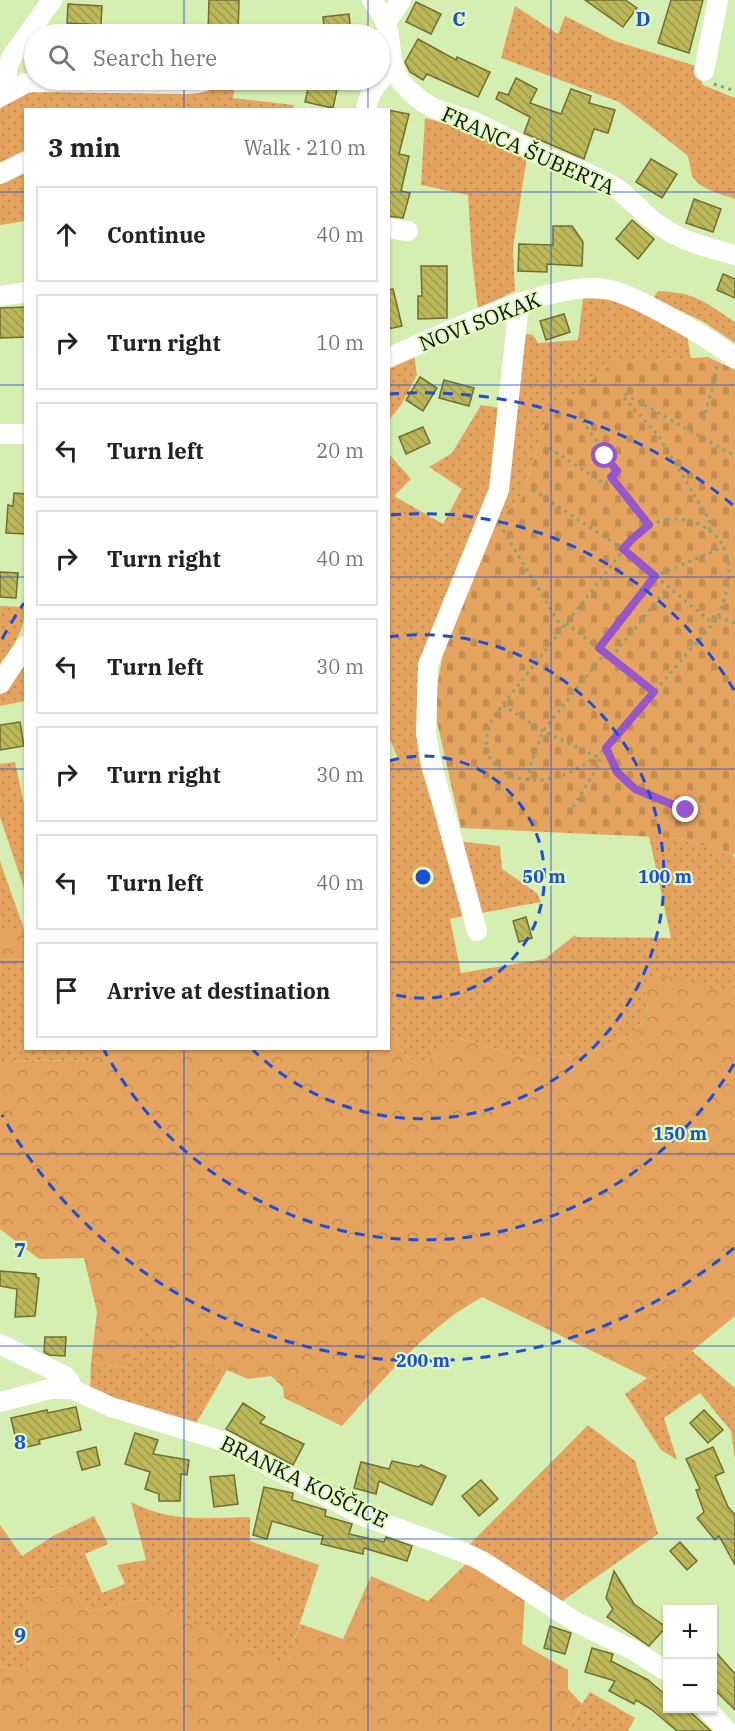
<!DOCTYPE html>
<meta charset="utf-8">
<style>
:root{--surface:#fff;--page:#f6f6f6;--text:#222;--muted:#767676;--line:#e0e0e0}
body{margin:0;font-family:"IBM Plex Serif",serif;background:var(--page);color:var(--text)}
.controls{position:absolute;right:18px;bottom:18px;display:grid;overflow:hidden;border-radius:0px;box-shadow:0 2px 4px #0004}
.controls button{width:54px;height:54px;display:grid;place-items:center;padding:0;border:0;border-bottom:2px solid var(--line);background:var(--surface);color:var(--text);font:30px sans-serif}
.stop{position:absolute;width:18px;height:18px;margin:-14px;border:4px solid #9657cd;border-radius:50%;background:#fff}
.stop.end{background:#9657cd;border-color:#fff;box-shadow:0 2px 6px #0008}
.list{margin:0;padding:0;list-style:none}
h2{display:flex;justify-content:space-between;align-items:center;height:78px;margin:0;padding:0 24px;font-size:26px}
h2 small{font-size:20px;font-weight:400;color:var(--muted)}
.list li{display:grid;grid-template-columns:39px 1fr auto;gap:18px;align-items:center;box-sizing:border-box;height:96px;margin:0 12px 12px;padding:0 12px;border:2px solid var(--line);border-radius:0px}
.list b{display:block;font-size:22px;white-space:nowrap}
.list em{font-size:20px;font-style:normal;color:var(--muted)}
.icon{flex:none;width:33px;height:33px;fill:none;stroke:currentColor;stroke-width:2;stroke-linecap:round;stroke-linejoin:round}
.map{position:relative;flex:none;width:735px;height:1731px;overflow:hidden}
.search{position:absolute;background:var(--surface);box-shadow:0 2px 4px #0004;left:24px;top:24px;width:366px;height:66px;display:flex;align-items:center;gap:15px;box-sizing:border-box;padding:0 21px;border-radius:33px;color:var(--muted);font-size:22px}
.panel{position:absolute;background:var(--surface);box-shadow:0 2px 4px #0004;left:24px;top:108px;width:366px;height:942px;border-radius:0px}
.map>svg:first-child{display:block}
.grass{fill:url(#grass-dots)}
.forest{fill:url(#forest-crowns)}
.cemetery{fill:url(#cemetery-stones)}
.building{fill:url(#building-back-hatch);stroke:#716e30;stroke-width:1.5}
.lines{fill:none;stroke-linecap:round;stroke-linejoin:round}
.path{stroke:#8da073;stroke-width:3;stroke-dasharray:3 4.5;stroke-linecap:butt}
.minor{stroke:#fff;stroke-width:20}
.route{stroke:#9657cd;stroke-width:8}
.grid{fill:none;stroke:#1d4ed8;stroke-width:1.5;stroke-opacity:0.55}
.ring{fill:none;stroke:#1d4ed8;stroke-width:3;stroke-dasharray:10 8}
.labels{text-anchor:middle;stroke-width:4.5;stroke-linejoin:round;paint-order:stroke}
.street-label{font-size:21px;fill:#0a1200;stroke:#e2fbbf}
.grid-label{font-size:20px;text-anchor:middle;font-weight:bold;fill:#1d4ed8;stroke:#e2fbbf;stroke-width:4.5;stroke-linejoin:round;paint-order:stroke}
.centre{fill:#1d4ed8;stroke:#e2fbbf;stroke-width:3}
.ring-label{font-size:18px;text-anchor:middle;font-weight:bold;fill:#1d4ed8;stroke:#e2fbbf;stroke-width:4.5;stroke-linejoin:round;paint-order:stroke}
</style>
<div class="map">
<svg width="735" height="1731" viewBox="0 0 735 1731">
<defs>
<pattern id="grass-dots" width="8" height="8" patternUnits="userSpaceOnUse" patternTransform="scale(1.5)"><rect width="8" height="8" fill="#e4a460"/><path d="M2 2h.1M6 6h.1" fill="none" stroke="#c28c52" stroke-width="1.8" stroke-linecap="round"/></pattern>
<pattern id="forest-crowns" width="20" height="18" patternUnits="userSpaceOnUse" patternTransform="scale(1.5)"><rect width="20" height="18" fill="#e4a460"/><path d="M2 6a3 3 0 1 1 6 0M12 15a3 3 0 1 1 6 0" fill="none" stroke="#c28c52"/></pattern>
<pattern id="cemetery-stones" width="16" height="16" patternUnits="userSpaceOnUse" patternTransform="scale(1.5)"><rect width="16" height="16" fill="#e4a460"/><path d="M2 7V4a2 2 0 0 1 4 0v3zM10 15v-3a2 2 0 0 1 4 0v3z" fill="#c28c52"/></pattern>
<pattern id="building-back-hatch" width="6" height="6" patternUnits="userSpaceOnUse" patternTransform="scale(1.5)"><rect width="6" height="6" fill="#bcb758"/><path d="M-1 5l2 2M0 0l6 6M5-1l2 2" fill="none" stroke="#a09c4b"/></pattern>
</defs>
<rect width="100%" height="100%" fill="#d5eeb2"/>
<g class="grass">
<path d="M515,6L558,34L565,16L615,41L699,67V76L703,85L735,98V199C722,194 697,189 692,175C690,168 690,162 687,155L619,102L501,58Z"/>
<path d="M221,80H236L233,98L294,105L293,110H26L25,153L0,163V110L4,104L30,91L200,92Z"/>
<path d="M425,118L485,134L527,156L513,248L515,291L478,309L472,259L468,195L421,185Z"/>
<path d="M25,170V221L0,225V184Z"/>
<path d="M658,291C697,293 703,301 735,322V343L704,322L653,298Z"/>
<path d="M583,298L615,300L686,330L691,359L665,360L547,416L521,501L491,522L523,333L533,335L538,343L578,340Z"/>
<path d="M414,354L417,375L401,405L389,420V367Z"/>
<path d="M481,405L500,408L493,486L416,734L421,768L467,915L450,919L461,973L545,959L575,935L576,937L671,938L649,836L679,838L732,854L735,859V994L726,992L645,985L647,1014L633,1034L594,1052L535,1060L457,1038L444,1050L419,1066L402,1052L389,1024L388,761L398,758L389,738V454L411,479L394,496L443,524L462,489L429,467L452,453Z"/>
<path d="M0,606L25,607C26,628 13,647 0,664Z"/>
<path d="M25,662V701L0,706V693Z"/>
<path d="M15,762L25,809V891L0,817V764Z"/>
<path d="M457,841L500,846L502,869L537,893L541,902L476,914Z"/>
<path d="M0,860L1,864L24,929H0Z"/>
<path d="M0,959L25,960L26,1048L90,1049V1061L0,1060Z"/>
<path d="M141,1326L194,1356L227,1370L195,1425L128,1404L90,1389L91,1363L127,1368Z"/>
<path d="M692,1351L735,1388V1460L731,1431L700,1393L664,1418L677,1460L661,1450L625,1394L647,1378Z"/>
<path d="M588,1425L635,1461L658,1534L562,1601L468,1546Z"/>
<path d="M131,1502C171,1523 207,1518 250,1517V1541L319,1565L286,1665L141,1600L89,1611L68,1587L41,1589L28,1608L32,1634L29,1672L0,1666V1525L22,1556L53,1536L94,1516L108,1544L85,1554L102,1593L125,1584L117,1565L146,1560Z"/>
<path d="M590,1692L635,1718L628,1731H568L582,1704Z"/>
</g>
<g class="forest">
<path d="M0,929H24L25,960L0,959Z"/>
<path d="M661,975L735,994V1316L692,1351L647,1378L482,1297C471,1304 458,1311 447,1320C407,1350 375,1389 342,1426L284,1398L283,1387L271,1376L248,1379L194,1356L141,1327L127,1368L91,1363L97,1312L84,1258L39,1259L0,1229V1060L90,1061V1048H388L389,1024L402,1052L419,1066L444,1050L457,1038L535,1060L594,1052L633,1034L647,1014L645,985Z"/>
<path d="M471,1559L525,1598L522,1644L568,1670V1689L582,1704L568,1731H0V1666L29,1672L32,1634L28,1608L41,1589L68,1587L89,1611L141,1600L286,1664L300,1624L343,1639L371,1576L428,1601Z"/>
</g>
<path class="cemetery" d="M708,357L735,370V855L679,838L461,828L437,722V687L443,652L491,522L521,501L547,416L618,359L665,360Z"/>
<g class="building">
<path d="M209,0H239L238,34H208Z"/>
<path d="M585,0H625L637,8L623,27Z"/>
<path d="M671,0H703L689,53L658,43Z"/>
<path d="M416,2L441,14L431,34L406,22Z"/>
<path d="M68,4L102,6L101,25L67,23Z"/>
<path d="M349,14L351,34H325L323,17Z"/>
<path d="M418,39L456,60L457,57L490,72L478,97L427,74L423,80L410,72L405,62Z"/>
<path d="M516,78L537,89L530,103L561,114L571,89L591,96L589,103L615,110L608,133L594,129L584,159L524,133L530,117L496,99L499,92L508,95Z"/>
<path d="M310,80H339L333,108L305,102Z"/>
<path d="M388,110L409,114L399,154L409,156L401,191L410,193L403,218L388,216Z"/>
<path d="M651,159L677,174L662,198L636,182Z"/>
<path d="M694,199L721,209L713,232L686,223Z"/>
<path d="M632,220L654,239L638,259L616,239Z"/>
<path d="M553,226H572L583,242L582,266L547,264V272L518,271L519,244L553,245Z"/>
<path d="M421,266H447V318L418,319V296H422Z"/>
<path d="M723,274L735,279V298L717,290Z"/>
<path d="M393,289L402,326L388,329V290Z"/>
<path d="M26,307V337L0,338V308Z"/>
<path d="M564,314L570,332L546,340L540,321Z"/>
<path d="M420,377L437,388L423,411L406,400Z"/>
<path d="M444,380L474,388L469,406L439,398Z"/>
<path d="M423,427L430,443L406,454L399,437Z"/>
<path d="M14,493L26,494V534L6,533L8,505L13,506Z"/>
<path d="M0,572L18,573L16,598L0,597Z"/>
<path d="M20,722L24,746L0,750V725Z"/>
<path d="M526,917L532,938L519,942L513,921Z"/>
<path d="M0,1271L36,1274V1277L39,1278L35,1316L15,1317L17,1289L0,1286Z"/>
<path d="M45,1337H66L65,1356L49,1355L44,1352Z"/>
<path d="M243,1403L265,1417L260,1423L304,1444L293,1465L226,1429Z"/>
<path d="M76,1407L81,1430L39,1440L40,1444L18,1449L11,1418L47,1410L48,1413Z"/>
<path d="M704,1410L723,1430L708,1443L690,1423Z"/>
<path d="M135,1433L158,1440L153,1454L189,1460L187,1475L181,1474L180,1501H159V1494L145,1489L150,1472L125,1464Z"/>
<path d="M96,1447L100,1465L82,1470L77,1452Z"/>
<path d="M713,1447L724,1472L715,1476L728,1507L735,1515V1565L719,1536L715,1540L697,1518L704,1512L696,1490L700,1489L686,1459Z"/>
<path d="M392,1461L419,1467L421,1465L446,1476L432,1505L379,1481L376,1494L354,1488L361,1462L389,1469Z"/>
<path d="M234,1475L238,1504L214,1507L210,1477Z"/>
<path d="M481,1480L498,1499L479,1516L462,1496Z"/>
<path d="M264,1487L293,1493L292,1500L326,1510L325,1516L352,1524L349,1534L384,1542L386,1537L412,1546L407,1561L364,1548L363,1554L321,1544L323,1536L272,1521L267,1539L253,1535Z"/>
<path d="M680,1542L697,1561L687,1570L670,1551Z"/>
<path d="M614,1571L634,1604L666,1627L649,1646L607,1617L613,1609L606,1598Z"/>
<path d="M550,1626L571,1633L565,1654L544,1648Z"/>
<path d="M592,1648L613,1654L611,1661L648,1680L668,1697V1708H686L711,1731H677L651,1709L636,1700L634,1704L609,1691L615,1681L585,1672Z"/>
<path d="M712,1648L735,1674V1710L712,1687Z"/>
</g>
<g class="lines">
<g class="path">
<path d="M714,84L735,91"/>
<path d="M703,420L715,379L717,365"/>
<path d="M549,448L605,484L617,471L582,420"/>
<path d="M611,477L649,524"/>
<path d="M533,490L623,549L712,623"/>
<path d="M667,519C688,518 707,524 720,541C735,560 728,596 718,616C712,628 698,640 689,651C662,683 635,715 608,746C591,762 570,776 547,779C505,786 469,757 495,715L632,539L645,526Z"/>
<path d="M503,530L562,628"/>
<path d="M709,530L711,526L709,519L658,435L623,397L625,394L735,456"/>
<path d="M718,617L735,623"/>
<path d="M566,623L654,692"/>
<path d="M599,648L655,576L724,547"/>
<path d="M611,658L668,587"/>
<path d="M503,705L543,731L595,756"/>
<path d="M606,748L617,772L635,789L686,810"/>
<path d="M528,780L531,764L543,731L605,653"/>
<path d="M573,807L599,765L600,754"/>
</g>
<g class="minor">
<path d="M372,0C377,7 383,15 386,24C394,47 386,66 406,87C430,112 444,111 474,122C496,131 517,144 539,154C564,165 591,172 614,187C630,197 641,212 656,223C680,241 706,247 735,255"/>
<path d="M386,23L401,0"/>
<path d="M704,71L718,0"/>
<path d="M6,92L7,67L13,55L52,0"/>
<path d="M0,97L26,83L35,82L187,84L199,83L209,80"/>
<path d="M366,110C370,90 378,79 394,69"/>
<path d="M0,174L26,161"/>
<path d="M388,228L408,231"/>
<path d="M0,296L26,292"/>
<path d="M388,358C441,335 551,280 606,289C622,292 638,300 653,308C682,323 709,338 735,358"/>
<path d="M0,434H26"/>
<path d="M0,684L26,645"/>
<path d="M477,931L430,758L426,732L428,665L499,490L519,303"/>
<path d="M0,1344L65,1376L70,1382L72,1389"/>
<path d="M0,1402L50,1389H72L111,1407L223,1441L363,1516L463,1552L482,1561L576,1622L633,1650L668,1672"/>
<path d="M706,1708L727,1731"/>
</g>
</g>
<g class="lines">
<path class="route" d="M605,456L617,471L611,477L649,525L632,539L623,549L655,576L599,648L654,692L606,748L617,772L635,789L686,810"/>
</g>
<path class="grid" d="M184,0V34M368,0V34M551,0V1731M184,80V110M368,80V110M0,192H26M388,192H735M0,385H26M388,385H735M0,577H26M388,577H735M0,769H26M388,769H735M0,962H26M388,962H735M184,1048V1731M368,1048V1731M0,1154H735M0,1346H735M0,1539H735"/>
<g class="ring">
<path d="M389 761A121 121 0 1 1 389 993"/>
<path d="M389 637A242 242 0 1 1 253 1050"/>
<path d="M734 1064A363 363 0 0 1 104 1050M391 515A363 363 0 0 1 734 690"/>
<path d="M734 1248A484 484 0 0 1 2 1115M2 639A484 484 0 0 1 24 603M389 394A484 484 0 0 1 734 506"/>
</g>
<g class="labels">
<g class="street-label">
<text transform="translate(528 151) rotate(24)" y="7">FRANCA ŠUBERTA</text>
<text transform="translate(480 322) rotate(-21)" y="7">NOVI SOKAK</text>
<text transform="translate(304 1482) rotate(26)" y="7">BRANKA KOŠČICE</text>
</g>
</g>
<g class="grid-label">
<text x="459" y="26">C</text>
<text x="643" y="26">D</text>
<text x="20" y="1257">7</text>
<text x="20" y="1449">8</text>
<text x="20" y="1642">9</text>
</g>
<circle cx="423" cy="877" r="9" class="centre"/>
<g class="ring-label">
<text x="544" y="883">50 m</text>
<text x="665" y="883">100 m</text>
<text x="680" y="1140">150 m</text>
<text x="423" y="1367">200 m</text>
</g>
</svg>
<div class="controls">
<button>+</button>
<button>−</button>
</div>
<div class="stop" style="left:605px;top:456px"></div>
<div class="stop end" style="left:686px;top:810px"></div>
<div class="search"><svg class="icon" aria-label="search" viewBox="0 0 24 24"><circle cx="10" cy="10" r="6"/><path d="M15 15l6 6"/></svg>Search here</div>
<section class="panel">
<h2>3 min<small>Walk · 210 m</small></h2>
<ul class="list">
<li><svg class="icon" aria-label="ahead" viewBox="0 0 24 24"><path d="M12 20V5M6 11l6-6 6 6"/></svg><div><b>Continue</b></div><em>40 m</em></li>
<li><svg class="icon" aria-label="right" viewBox="0 0 24 24"><path d="M7 20v-9h11M14 6l5 5-5 5"/></svg><div><b>Turn right</b></div><em>10 m</em></li>
<li><svg class="icon" aria-label="left" viewBox="0 0 24 24"><path d="M17 20v-9H6M10 6l-5 5 5 5"/></svg><div><b>Turn left</b></div><em>20 m</em></li>
<li><svg class="icon" aria-label="right" viewBox="0 0 24 24"><path d="M7 20v-9h11M14 6l5 5-5 5"/></svg><div><b>Turn right</b></div><em>40 m</em></li>
<li><svg class="icon" aria-label="left" viewBox="0 0 24 24"><path d="M17 20v-9H6M10 6l-5 5 5 5"/></svg><div><b>Turn left</b></div><em>30 m</em></li>
<li><svg class="icon" aria-label="right" viewBox="0 0 24 24"><path d="M7 20v-9h11M14 6l5 5-5 5"/></svg><div><b>Turn right</b></div><em>30 m</em></li>
<li><svg class="icon" aria-label="left" viewBox="0 0 24 24"><path d="M17 20v-9H6M10 6l-5 5 5 5"/></svg><div><b>Turn left</b></div><em>40 m</em></li>
<li><svg class="icon" aria-label="arrive" viewBox="0 0 24 24"><path d="M6 21V4h12l-3 4 3 4H6"/></svg><div><b>Arrive at destination</b></div></li>
</ul>
</section>
</div>
